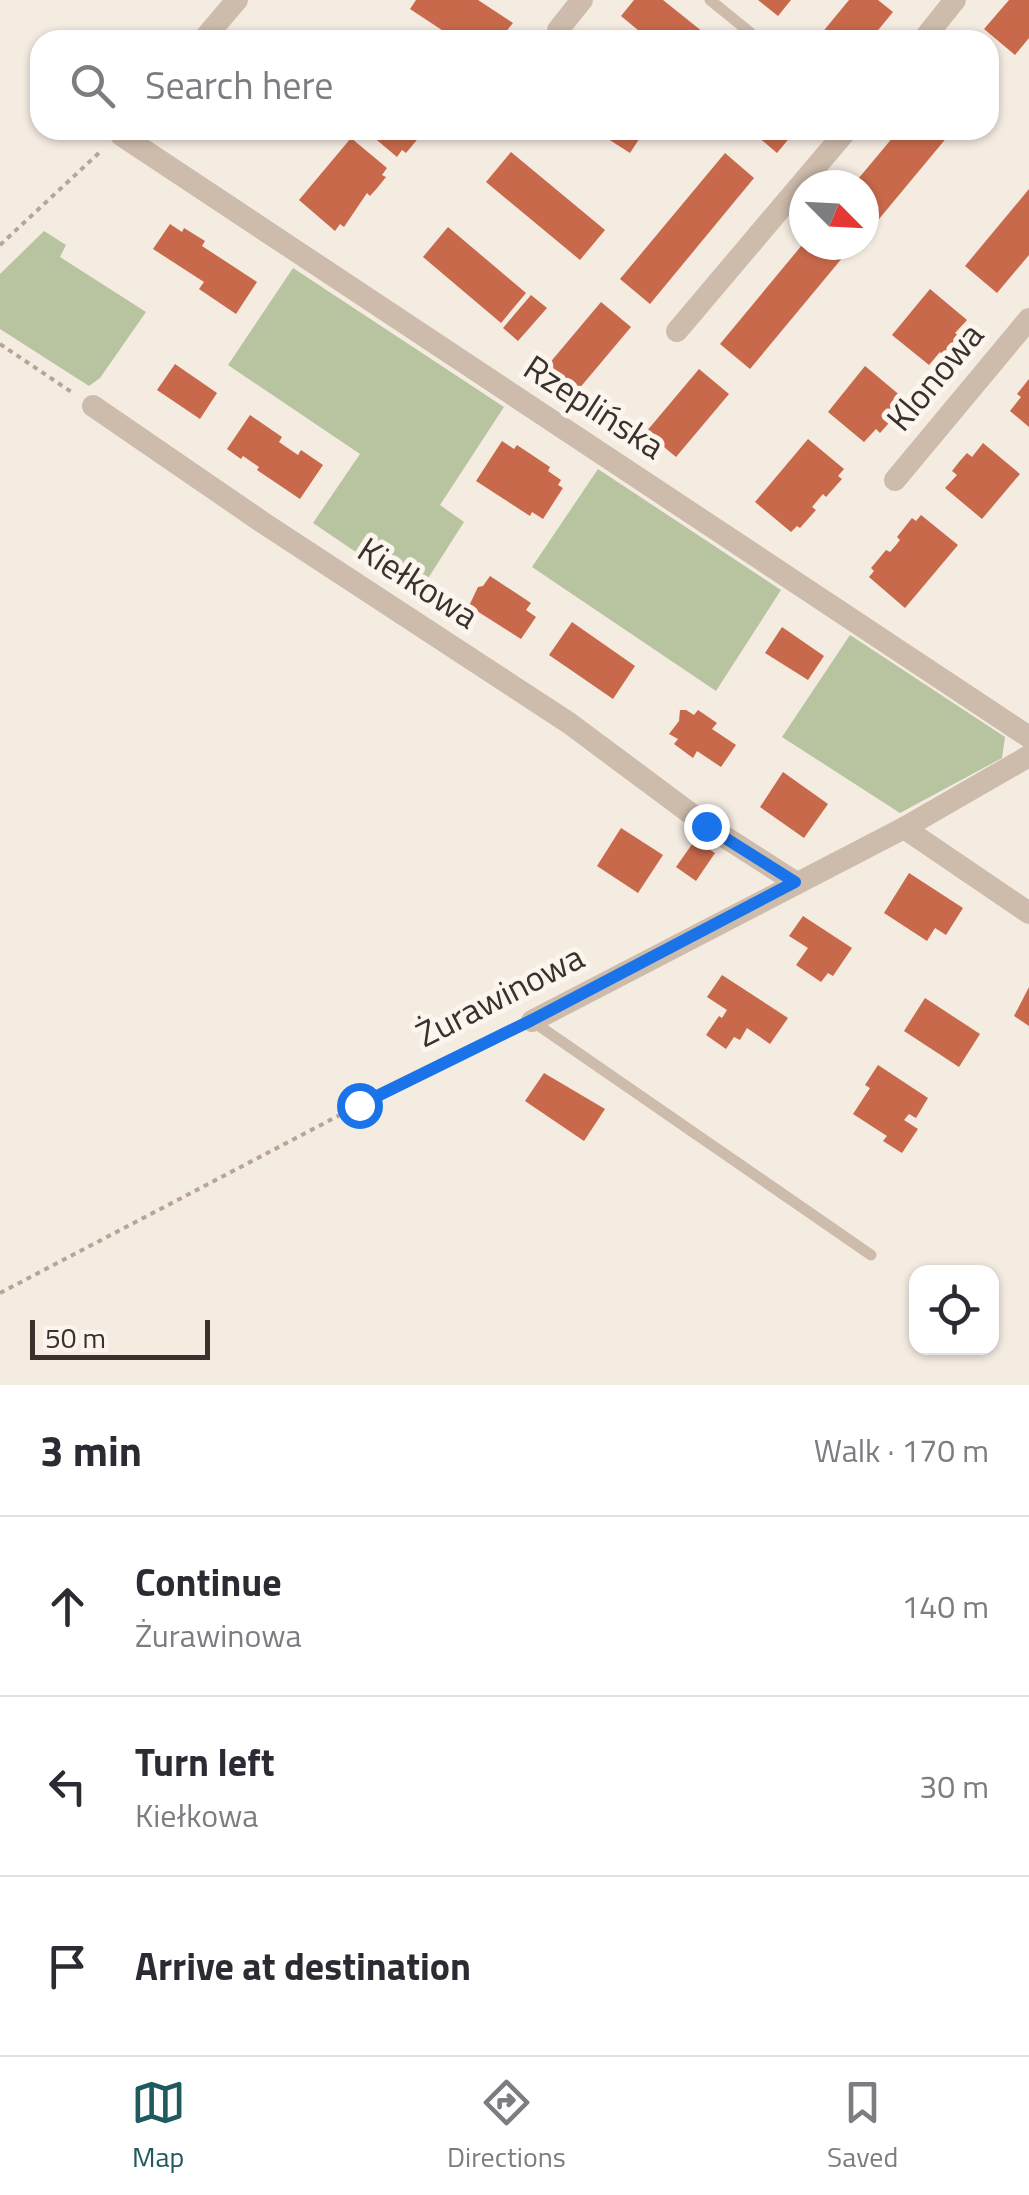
<!DOCTYPE html>
<meta charset="utf-8">
<style>
:root{--surface:#fff;--page:#f2f2f3;--text:#2b2b33;--muted:#7c7c81;--line:#e1e1e2;--accent:#1f5a5e}
body{margin:0;font-family:"Titillium Web",sans-serif;background:var(--page);color:var(--text)}
.controls{position:absolute;right:30px;bottom:30px;display:grid;overflow:hidden;border-radius:20px;box-shadow:0 2px 8px #0004}
.controls button{width:90px;height:90px;display:grid;place-items:center;padding:0;border:0;border-bottom:2px solid var(--line);background:var(--surface);color:var(--text);font:50px sans-serif}
.compass{position:absolute;left:789px;top:170px;width:90px;height:90px;border-radius:50%;background:var(--surface);box-shadow:0 2px 8px #0004;rotate:114deg}
.scale{position:absolute;left:30px;bottom:25px;width:180px;box-sizing:border-box;padding-left:10px;border:5px solid #3b302b;border-top:0;font-size:28px;line-height:35px;white-space:nowrap;color:#3b302b;-webkit-text-stroke:8px #fbf5ee;paint-order:stroke}
.stop{position:absolute;width:30px;height:30px;margin:-22px;border:8px solid #1a73e8;border-radius:50%;background:#fff}
.stop.end{background:#1a73e8;border-color:#fff;box-shadow:0 2px 10px #0008}
.list{margin:0;padding:0;list-style:none}
h2{display:flex;justify-content:space-between;align-items:center;height:130px;margin:0;padding:0 40px;font-size:42px}
h2 small{font-size:32px;font-weight:400;color:var(--muted)}
.list li{display:grid;grid-template-columns:65px 1fr auto;gap:30px;align-items:center;box-sizing:border-box;height:180px;padding:0 40px;border-top:2px solid var(--line)}
.list b{display:block;font-size:38px;white-space:nowrap}
.list p{margin:0;font-size:32px;white-space:nowrap;color:var(--muted)}
.list em{font-size:32px;font-style:normal;color:var(--muted)}
.icon{flex:none;width:55px;height:55px;fill:none;stroke:currentColor;stroke-width:2;stroke-linecap:round;stroke-linejoin:round}
.map{position:relative;flex:none;width:1029px;height:1385px;overflow:hidden}
.search{position:absolute;background:var(--surface);box-shadow:0 2px 8px #0004;left:30px;right:30px;top:30px;height:110px;display:flex;align-items:center;gap:25px;box-sizing:border-box;padding:0 35px;border-radius:30px;color:var(--muted);font-size:38px}
.sheet{height:670px;background:var(--surface)}
nav{display:flex;justify-content:space-around;align-items:center;box-sizing:border-box;height:140px;border-top:2px solid var(--line);background:var(--surface);font-size:28px;color:var(--muted)}
nav a{display:grid;justify-items:center;gap:5px}
nav .on{color:var(--accent)}
.map>svg:first-child{display:block}
.green{fill:#b8c4a0}
.building{fill:#c8694b}
.lines{fill:none;stroke-linecap:round;stroke-linejoin:round}
.path{stroke:#b9a596;stroke-width:4;stroke-dasharray:5 5;stroke-linecap:butt}
.lane{stroke:#cdbbac;stroke-width:11}
.street{stroke:#cdbbac;stroke-width:22}
.route{stroke:#1a73e8;stroke-width:12}
.labels{text-anchor:middle;stroke-width:10;stroke-linejoin:round;paint-order:stroke}
.street-label{font-size:35px;fill:#3b302b;stroke:#fbf5ee}
</style>
<div class="map">
<svg width="1029" height="1385" viewBox="0 0 1029 1385">
<rect width="100%" height="100%" fill="#f4ebe1"/>
<g class="green">
<path d="M44,231L66,245L60,257L146,312L100,378L89,386L0,329V274Z"/>
<path d="M293,268L504,407L440,505L464,522L418,594L313,523L360,454L228,365Z"/>
<path d="M598,469L781,590L716,691L532,567Z"/>
<path d="M850,635L1005,737L1002,758L900,813L782,737Z"/>
</g>
<g class="building">
<path d="M416,0H478L513,23L499,40H457L410,9Z"/>
<path d="M634,0H663L713,40H650L621,16Z"/>
<path d="M758,0H791L778,16Z"/>
<path d="M849,0H878L893,12L870,40H816Z"/>
<path d="M1009,0H1029V38L1015,55L984,29Z"/>
<path d="M365,130H420L421,135L406,153L402,150L397,157Z"/>
<path d="M594,130H645L630,153Z"/>
<path d="M750,130H796L777,153Z"/>
<path d="M899,130H953L879,219L864,206V185H853Z"/>
<path d="M351,138L387,168L382,175L386,177L378,187L370,196L367,193L344,227L340,224L335,231L299,200Z"/>
<path d="M511,152L605,230L580,260L486,182Z"/>
<path d="M725,153L754,178L650,304L620,279Z"/>
<path d="M1029,189V255L997,293L965,266Z"/>
<path d="M170,224L182,232L184,228L205,241L202,246L257,282L236,314L199,289L204,282L153,249Z"/>
<path d="M448,227L526,293L501,323L423,257Z"/>
<path d="M802,245H853L750,369L720,344Z"/>
<path d="M930,289L967,320L955,333L960,337L944,356L940,352L929,365L892,335Z"/>
<path d="M531,295L547,308L518,341L503,328Z"/>
<path d="M601,302L631,327L578,390L548,365Z"/>
<path d="M175,364L217,393L200,419L157,390Z"/>
<path d="M865,366L902,397L891,410L895,414L888,424L880,433L876,429L864,442L828,412Z"/>
<path d="M699,369L729,394L676,457L646,432Z"/>
<path d="M1029,379V427L1010,411L1021,397L1017,394Z"/>
<path d="M250,415L282,437L279,442L298,455L301,450L323,465L300,499L257,470L259,467L243,456L241,459L227,449Z"/>
<path d="M808,439L844,469L838,476L842,479L826,497L823,494L812,507L816,510L800,528L797,526L791,532L755,502Z"/>
<path d="M502,441L514,449L517,445L550,467L548,471L561,480L558,485L563,488L543,519L532,512L530,516L476,481Z"/>
<path d="M983,443L1020,474L982,519L945,488L957,475L952,471L959,462L967,453L972,457Z"/>
<path d="M921,515L958,545L905,608L869,577L874,571L871,568L886,550L890,552L896,545L900,540L897,537L912,518L916,521Z"/>
<path d="M490,576L531,603L526,610L536,617L521,639L469,606L478,587L483,586Z"/>
<path d="M572,622L635,666L613,699L549,655Z"/>
<path d="M782,627L824,656L808,680L765,653Z"/>
<path d="M680,710H686L694,715L698,710L717,723L712,729L736,745L721,767L697,751L693,758L674,744L678,739L669,734L679,721Z"/>
<path d="M783,772L828,804L804,838L760,807Z"/>
<path d="M621,828L663,855L638,893L597,866Z"/>
<path d="M695,840L715,853L696,881L676,867Z"/>
<path d="M909,873L963,908L946,935L935,928L927,941L884,913Z"/>
<path d="M803,916L852,948L833,976L828,973L821,982L796,965L808,948L789,936Z"/>
<path d="M722,975L788,1018L770,1044L747,1028L740,1040L734,1037L726,1049L706,1035L719,1016L722,1018L727,1010L707,997Z"/>
<path d="M1029,987V1026L1014,1016Z"/>
<path d="M925,998L980,1034L959,1067L904,1031Z"/>
<path d="M878,1065L928,1098L916,1118L909,1114L904,1120L918,1129L902,1153L883,1141L887,1136L853,1114L870,1088L865,1085Z"/>
<path d="M544,1073L605,1109L584,1141L525,1101Z"/>
</g>
<g class="lines">
<g class="path">
<path d="M0,245L101,151"/>
<path d="M0,344L73,393"/>
<path d="M0,1293L359,1105L512,1030"/>
</g>
<g class="lane">
<path d="M710,0L757,38"/>
<path d="M532,1021L871,1255"/>
</g>
<g class="street">
<path d="M558,30L582,0"/>
<path d="M203,40L237,0"/>
<path d="M923,40L955,0"/>
<path d="M125,130L121,135L1029,737"/>
<path d="M677,331L847,130"/>
<path d="M93,406L265,524L569,723L706,825L795,882"/>
<path d="M895,480L1029,319"/>
<path d="M904,828L1029,913"/>
<path d="M532,1021L904,828L1029,756"/>
</g>
</g>
<g class="lines">
<path class="route" d="M359,1105L532,1020L795,882L706,826"/>
</g>
<g class="labels">
<g class="street-label">
<text transform="translate(935 377) rotate(-50)" y="12">Klonowa</text>
<text transform="translate(594 407) rotate(33)" y="12">Rzeplińska</text>
<text transform="translate(418 583) rotate(33)" y="12">Kiełkowa</text>
<text transform="translate(500 996) rotate(-27)" y="12">Żurawinowa</text>
</g>
</g>
</svg>
<div class="controls">
<button><svg class="icon" aria-label="locate" viewBox="0 0 24 24"><circle cx="12" cy="12" r="6"/><path d="M12 2v4M12 18v4M2 12h4M18 12h4"/></svg></button>
</div>
<svg class="compass" viewBox="-18 -18 36 36"><path d="M0-13l5 13h-10z" fill="#e53935"/><path d="M0 13l5-13h-10z" fill="#7c7c81"/></svg>
<div class="scale">50 m</div>
<div class="stop" style="left:359px;top:1105px"></div>
<div class="stop end" style="left:706px;top:826px"></div>
<div class="search"><svg class="icon" aria-label="search" viewBox="0 0 24 24"><circle cx="10" cy="10" r="6"/><path d="M15 15l6 6"/></svg>Search here</div>
</div>
<section class="sheet">
<h2>3 min<small>Walk · 170 m</small></h2>
<ul class="list">
<li><svg class="icon" aria-label="ahead" viewBox="0 0 24 24"><path d="M12 20V5M6 11l6-6 6 6"/></svg><div><b>Continue</b><p>Żurawinowa</p></div><em>140 m</em></li>
<li><svg class="icon" aria-label="left" viewBox="0 0 24 24"><path d="M17 20v-9H6M10 6l-5 5 5 5"/></svg><div><b>Turn left</b><p>Kiełkowa</p></div><em>30 m</em></li>
<li><svg class="icon" aria-label="arrive" viewBox="0 0 24 24"><path d="M6 21V4h12l-3 4 3 4H6"/></svg><div><b>Arrive at destination</b></div></li>
</ul>
</section>
<nav>
<a class="on"><svg class="icon" aria-label="map" viewBox="0 0 24 24"><path d="M3 6l6-2 6 2 6-2v14l-6 2-6-2-6 2zM9 4v14M15 6v14"/></svg>Map</a>
<a><svg class="icon" aria-label="directions" viewBox="0 0 24 24"><path d="M12 3l9 9-9 9-9-9zM9 14v-3h6M13 9l2 2-2 2"/></svg>Directions</a>
<a><svg class="icon" aria-label="saved" viewBox="0 0 24 24"><path d="M7 4h10v16l-5-4-5 4z"/></svg>Saved</a>
</nav>
